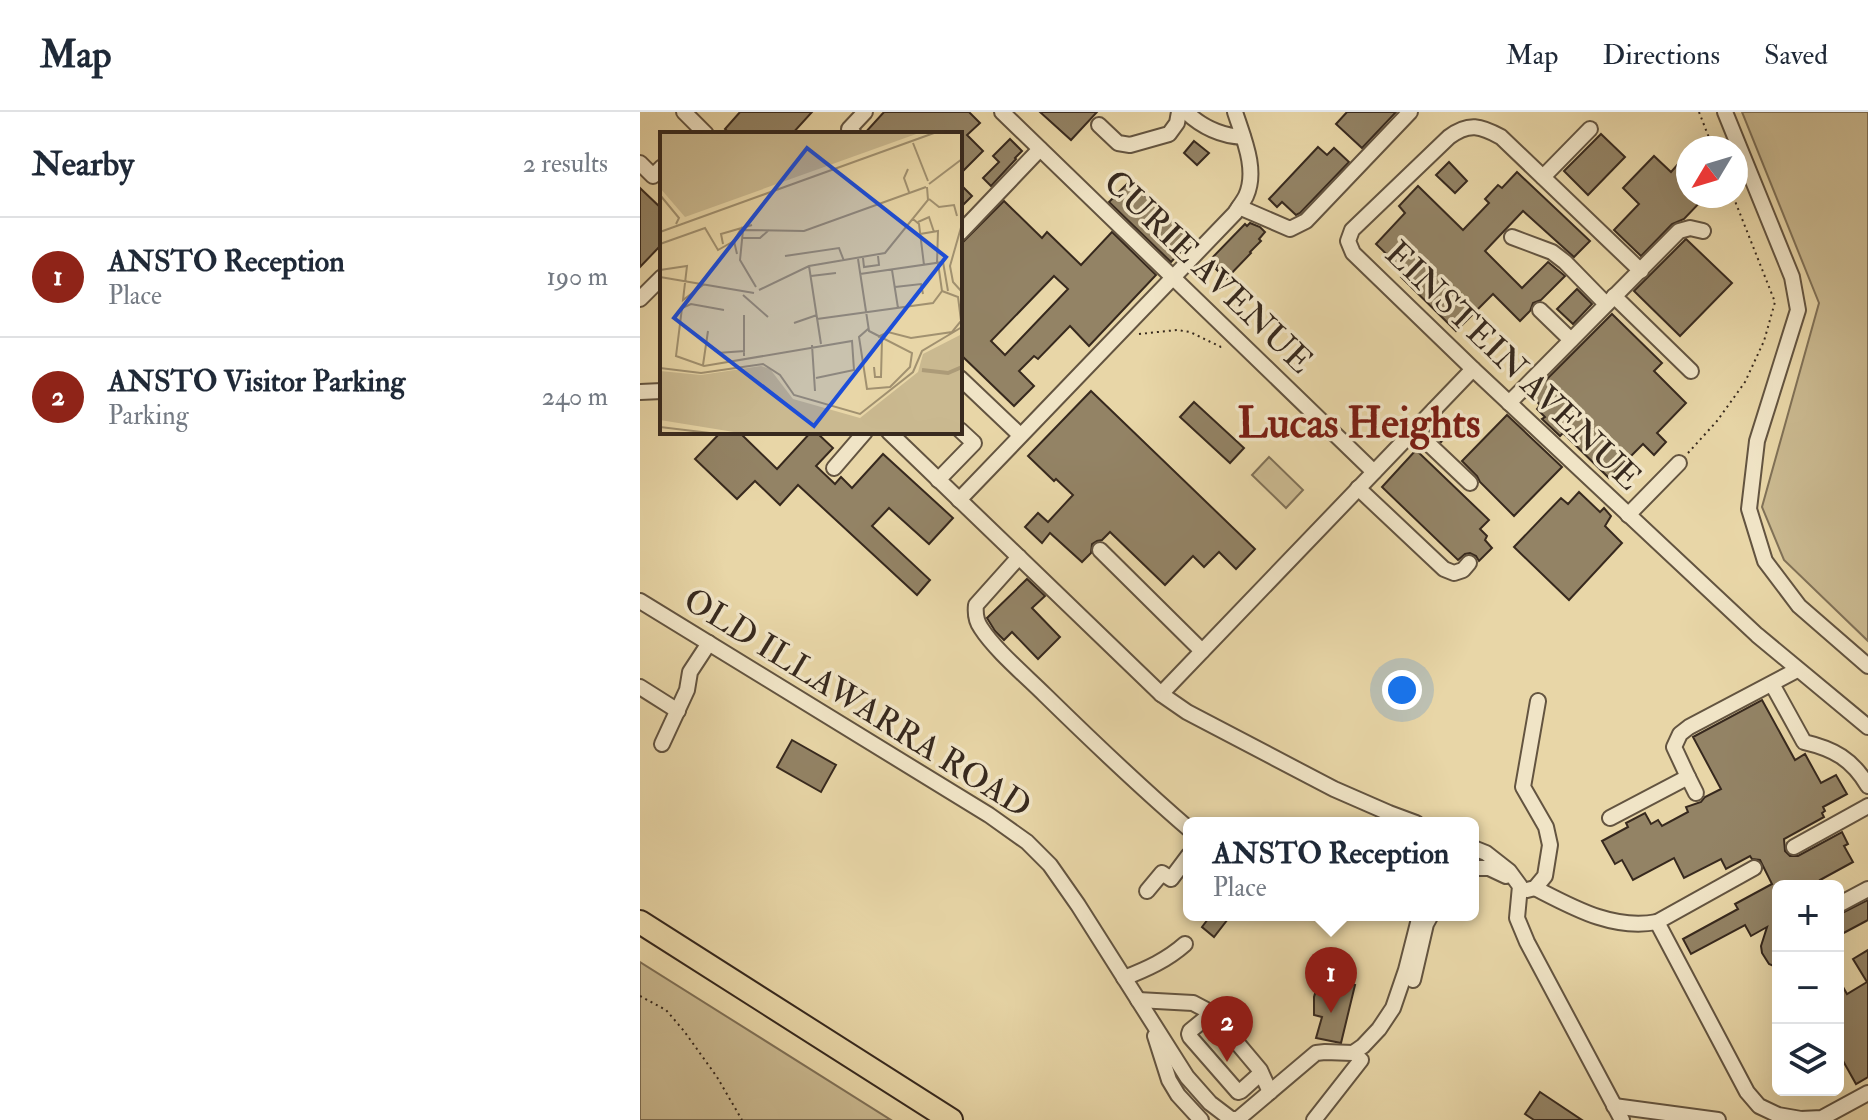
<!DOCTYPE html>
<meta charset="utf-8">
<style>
:root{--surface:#fff;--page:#f2f2f3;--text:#1f2937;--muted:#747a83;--line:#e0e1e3;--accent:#8f2418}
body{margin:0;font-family:"IM FELL Double Pica",serif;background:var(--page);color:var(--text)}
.controls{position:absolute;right:24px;bottom:24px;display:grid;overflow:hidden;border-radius:12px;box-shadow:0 8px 32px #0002}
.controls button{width:72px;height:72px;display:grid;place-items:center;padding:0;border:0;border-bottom:2px solid var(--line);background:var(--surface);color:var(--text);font:40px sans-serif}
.compass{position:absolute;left:1036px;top:24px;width:72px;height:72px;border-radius:50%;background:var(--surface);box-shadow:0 8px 32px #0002;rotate:232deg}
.you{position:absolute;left:762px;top:578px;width:28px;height:28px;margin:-20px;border:6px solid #fff;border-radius:50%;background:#1a73e8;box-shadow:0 0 0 12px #1a73e833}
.badge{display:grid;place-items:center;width:52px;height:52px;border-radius:50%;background:var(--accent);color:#fff;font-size:26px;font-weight:700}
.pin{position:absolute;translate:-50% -66px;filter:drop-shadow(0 2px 4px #0008)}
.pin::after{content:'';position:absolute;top:42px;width:28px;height:24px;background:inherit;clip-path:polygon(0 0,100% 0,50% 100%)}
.popup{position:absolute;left:543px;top:705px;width:296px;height:104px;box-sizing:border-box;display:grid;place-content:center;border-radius:12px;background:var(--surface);filter:drop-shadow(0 2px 6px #0005);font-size:26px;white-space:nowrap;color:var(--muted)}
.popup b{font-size:30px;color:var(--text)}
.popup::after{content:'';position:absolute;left:50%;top:100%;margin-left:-16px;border:16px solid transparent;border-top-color:var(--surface)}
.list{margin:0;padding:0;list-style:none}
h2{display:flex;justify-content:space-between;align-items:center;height:104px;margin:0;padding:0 32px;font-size:34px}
h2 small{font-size:26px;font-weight:400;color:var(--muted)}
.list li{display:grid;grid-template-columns:52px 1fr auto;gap:24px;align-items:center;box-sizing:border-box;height:120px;padding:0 32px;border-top:2px solid var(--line)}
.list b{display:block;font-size:30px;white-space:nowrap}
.list p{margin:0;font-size:26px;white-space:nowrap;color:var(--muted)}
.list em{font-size:26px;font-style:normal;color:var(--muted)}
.icon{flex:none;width:44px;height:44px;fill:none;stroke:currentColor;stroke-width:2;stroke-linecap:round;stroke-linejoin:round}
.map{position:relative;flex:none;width:1228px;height:1008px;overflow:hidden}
header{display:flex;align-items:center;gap:48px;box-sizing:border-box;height:112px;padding:0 40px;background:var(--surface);border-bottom:2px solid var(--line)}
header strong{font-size:38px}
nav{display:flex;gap:44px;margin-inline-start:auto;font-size:28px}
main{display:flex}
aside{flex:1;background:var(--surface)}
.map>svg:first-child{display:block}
.green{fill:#cab990;stroke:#807157;stroke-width:2}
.building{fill:#938365;stroke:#37291e;stroke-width:2;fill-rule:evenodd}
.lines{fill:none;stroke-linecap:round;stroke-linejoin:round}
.minor-casing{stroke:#635440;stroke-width:18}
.highway-casing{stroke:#37291e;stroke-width:26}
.path{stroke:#37291e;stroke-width:2;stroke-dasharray:2 4;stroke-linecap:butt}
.minor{stroke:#f0e4c6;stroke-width:14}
.highway{stroke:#e8d6a7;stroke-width:22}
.labels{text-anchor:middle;stroke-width:7;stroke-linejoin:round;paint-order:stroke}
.street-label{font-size:34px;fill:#37291e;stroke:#f0e4c6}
.district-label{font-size:42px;font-weight:bold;fill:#7a1f14;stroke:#f0e4c6}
.inset-river{fill:none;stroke:#ac9b78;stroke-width:4}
.inset-road{fill:none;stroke:#a19170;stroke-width:2}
.view{fill:#1d4ed8;fill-opacity:0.15;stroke:#1d4ed8;stroke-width:4}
.inset-edge{fill:none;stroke:#37291e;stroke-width:4}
</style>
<header>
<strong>Map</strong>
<nav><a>Map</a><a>Directions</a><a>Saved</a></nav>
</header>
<main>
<aside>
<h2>Nearby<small>2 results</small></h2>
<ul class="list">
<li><span class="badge">1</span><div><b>ANSTO Reception</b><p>Place</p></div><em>190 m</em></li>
<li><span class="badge">2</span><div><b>ANSTO Visitor Parking</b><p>Parking</p></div><em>240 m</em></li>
</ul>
</aside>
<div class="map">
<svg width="1228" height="1008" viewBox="0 0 1228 1008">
<rect width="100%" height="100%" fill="#e8d6a7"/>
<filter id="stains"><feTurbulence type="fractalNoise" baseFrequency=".0025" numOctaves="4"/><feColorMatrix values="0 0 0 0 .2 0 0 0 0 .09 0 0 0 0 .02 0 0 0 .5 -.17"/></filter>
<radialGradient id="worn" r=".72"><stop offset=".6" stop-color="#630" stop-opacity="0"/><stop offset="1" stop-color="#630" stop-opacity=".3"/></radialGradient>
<g class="green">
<path d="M1102,0H1228V529L1144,448L1122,395L1179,191Z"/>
<path d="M629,345L663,378L646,396L612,363Z"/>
<path d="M0,850L251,1008H0Z"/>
</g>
<g class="building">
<path d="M100,0H172L152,22H90L85,17Z"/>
<path d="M244,0H329L340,11L327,23L343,39L320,62V22H224Z"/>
<path d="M400,0H457L431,28Z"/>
<path d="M707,0H756L722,36L696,12Z"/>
<path d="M961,22L985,45L948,83L924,59Z"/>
<path d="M370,27L382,39L375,46L376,47L351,74L343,66L359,50L353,44Z"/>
<path d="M554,29L569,41L557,53L544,41Z"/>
<path d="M678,35L687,43L694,36L709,50L660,101L656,103L642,90L637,95L629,87Z"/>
<path d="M1048,41V84H1066L1044,107L1032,112L1001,144L974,118L999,92L983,76L1014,44L1031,60Z"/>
<path d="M809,50L827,69L815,81L796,63Z"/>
<path d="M877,60L950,129L934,145L883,99L845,139L882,176L908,150L925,164L901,188L893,191L890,199L880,209L853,182L816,219L761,165L765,160L736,132L765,101L759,94L778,74L823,118L849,91L845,87L858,73L862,76Z"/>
<path d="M490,69L551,129L531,150L469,90Z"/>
<path d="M320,72L332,84L320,96Z"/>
<path d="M0,76L22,97V132L0,155Z"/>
<path d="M364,89L402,126L407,120L441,153L472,120L516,163L449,234L430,214L398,247L394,244L379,259L394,274L374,294L320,242V133ZM414,164L428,177L365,243L351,229Z"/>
<path d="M610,111L620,115L625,120L619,127L621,129L610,140L611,141L586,167L576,157L578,154L571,147L605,112L607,114Z"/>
<path d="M1046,127L1092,171L1040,224L994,179Z"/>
<path d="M937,177L952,192L933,212L917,197Z"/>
<path d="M972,202L1022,251L1014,259L1046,291L1017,321L1026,330L1014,343L1003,332L969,366L923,321L920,324L902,307L905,305L897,297L900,293L891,283Z"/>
<path d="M451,279L615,437L596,457L579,440L564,455L553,444L525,473L470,420L462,428L457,429L452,432L451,441L442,450L410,421L402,431L385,415L398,401L408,410L433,383L416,367L414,369L388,344Z"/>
<path d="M554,290L604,336L590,351L540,305Z"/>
<path d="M867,303L922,355L874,404L840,370L837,364L822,349Z"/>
<path d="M799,306L812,319L801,330L789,318Z"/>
<path d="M81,320H99L137,357L171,320H176L193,336L176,354L195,372L201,365L212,376L243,342L313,406L289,432L249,396L232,414L290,468L277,483L158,373L140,393L115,369L97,387L55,347Z"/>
<path d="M776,338L849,408L840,417L847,424L845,428L852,436L839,449L836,444L830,441L825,442L818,448L742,375Z"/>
<path d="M939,380L960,400L964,396L971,404L965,414L982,431L929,488L874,435L921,386L928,392Z"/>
<path d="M387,467L405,484L392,496L420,525L398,547L372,520L364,528L355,519L347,506Z"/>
<path d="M1122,588L1155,648L1165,642L1181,671L1196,663L1207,682L1183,695L1185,699L1182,701L1184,705L1144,727L1145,739L1150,744H1158L1202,720L1208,732L1204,734L1213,750L1180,768L1183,774H1138V856L1129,852L1122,841L1121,834L1127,815L1111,824L1105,813L1051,842L1043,827L1098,797L1095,792L1132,772L1120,748L1112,747L1110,744L1086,757L1081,747L1044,766L1034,746L993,768L982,748L975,752L962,729L988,715L986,711L1005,701L1011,712L1018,708L1022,714L1048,700L1046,695L1061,690L1065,685L1081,677L1053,625Z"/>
<path d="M152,628L196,653L181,680L137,655Z"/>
<path d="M1228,788V808L1198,824V803Z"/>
<path d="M571,803H591L574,825L562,815Z"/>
<path d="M1228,838V965L1216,972L1198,940V866L1207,882L1227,870L1213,847Z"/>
<path d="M695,868L715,873L701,931L676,926L682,905L674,903V885L677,875L693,879Z"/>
<path d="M900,980L942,1008H894L885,1002Z"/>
</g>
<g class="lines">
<defs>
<g id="minor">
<path d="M44,0L66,22"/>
<path d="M362,0L734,360"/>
<path d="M546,0C562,15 581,24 603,25"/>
<path d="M1085,0L1152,165L1158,198L1117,329L1109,397L1125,449L1159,494L1228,554"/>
<path d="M459,13L478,31L490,33L529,22L537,11L539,0"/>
<path d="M214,22L209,17L225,0"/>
<path d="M0,51L13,64L22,55"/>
<path d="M903,65L950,17"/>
<path d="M599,95L650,117L666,109L770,0"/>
<path d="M320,121L400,37"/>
<path d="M872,125L912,140L925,150L966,192"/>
<path d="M1001,159L861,25C841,14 829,10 809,25L712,118L708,129L713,141L833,257L1117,523L1228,615"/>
<path d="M974,184L1051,259"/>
<path d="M0,187L22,165"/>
<path d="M900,198L931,228"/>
<path d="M320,266L380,323"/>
<path d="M0,280L22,279"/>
<path d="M869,291L1039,119L1050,116L1063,119"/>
<path d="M775,319L830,371"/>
<path d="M249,320L521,582L547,600L694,677L749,701L776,711"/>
<path d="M194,356L225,320"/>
<path d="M298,368L334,331L320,318"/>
<path d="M718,376L804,457L814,461L823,458L829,451"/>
<path d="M319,388L595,101C598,96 603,90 606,84C618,58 603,25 595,0"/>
<path d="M988,403L1039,351"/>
<path d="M460,438L562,539"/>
<path d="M379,445L336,493C335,502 336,509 341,516C355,538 386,564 405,583C452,629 499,674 549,717"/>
<path d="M0,489L349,703L387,730L410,753L438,793L547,965L570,991L591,1007H598L676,941L685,940L713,941L723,934L739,917L753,896L766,858L780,803"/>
<path d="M1132,572L1164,630C1194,637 1212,647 1228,674"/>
<path d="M0,575L38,599"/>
<path d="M521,582L833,257"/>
<path d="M22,632L47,578L50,560L69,531"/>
<path d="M1048,665L1056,681"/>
<path d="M970,706L1048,665L1034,635L1040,622L1049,615L1157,558"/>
<path d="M1154,735L1228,694"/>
<path d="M836,737L846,741L869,759L880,774L877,806L887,830L982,1008"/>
<path d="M833,756H849L866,764"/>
<path d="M895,776C934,796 972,818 1017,810L1114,756"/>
<path d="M887,778L895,776L905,764L910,733L906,715L883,675L898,589"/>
<path d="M507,779L522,761L531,767L549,743"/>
<path d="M1198,793L1228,777"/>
<path d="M1017,810L1107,980L1119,994L1138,1003L1161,1007L1182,1006L1228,981"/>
<path d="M484,866C507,857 527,848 545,832"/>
<path d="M773,868L786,812L791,803"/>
<path d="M498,888L553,891L572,901L620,958L630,980"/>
<path d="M572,901L550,919L549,922L550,925L598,980L601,979L621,961"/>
<path d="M515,924L529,968L538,983L561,1008"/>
<path d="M974,994L1078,1008"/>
<path d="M674,1008L721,948"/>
</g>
<path id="highway" d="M0,810L311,1008"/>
</defs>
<use href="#minor" class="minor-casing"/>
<use href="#highway" class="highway-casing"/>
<g class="path">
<path d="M1059,0L1073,36"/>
<path d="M499,222L537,218L550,220L581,235H585"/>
<path d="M1048,341L1077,309L1105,270L1124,229L1135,190L1093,84"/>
<path d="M0,884L26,898L44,919L77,965L102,1008"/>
</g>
<use href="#minor" class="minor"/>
<use href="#highway" class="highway"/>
</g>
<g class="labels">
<g class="street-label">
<text transform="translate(569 159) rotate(44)" y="12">CURIE AVENUE</text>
<text transform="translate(874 253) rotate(44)" y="12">EINSTEIN AVENUE</text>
<text transform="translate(218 590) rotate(32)" y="12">OLD ILLAWARRA ROAD</text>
</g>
<g class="district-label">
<text x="719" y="325">Lucas Heights</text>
</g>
</g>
<g transform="translate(20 20)">
<rect width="302" height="302" fill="#e8d6a7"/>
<path d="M0,1H259L25,85L0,56ZM302,202V301H80L0,288V239L41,243L101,234L110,237L133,267L200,286L258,240L263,222Z" fill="#cab990"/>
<path class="inset-river" d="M262,238L288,241L302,235"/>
<path class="inset-road" d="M253,11L268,49M248,37L244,46L249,60M269,52L302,27M0,63L19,86L16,92M269,67L279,75L294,73L297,84M253,87L259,92L264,133M258,90L269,85L274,100M302,92L290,134L293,150L302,160M0,100L274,1M260,102L278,99L277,131M83,106H100L109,98M0,112L45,96L58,118L74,109M63,112L61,102L92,93M77,122L74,109L82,95M125,124L179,116L184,129M203,126L204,135L219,133L218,124M198,127L209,199L252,221L250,235L230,255L207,257L199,205L208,197M149,134L161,212M0,138L27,134L23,168L43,153M232,138L238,176M200,142L283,130L288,159M151,144L176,141M0,145L94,161M96,155L80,128L83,98L144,99L266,55M235,155L261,152L263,162M99,158L149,134L225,121L268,68L267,55M83,163L108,185M64,178L31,172L22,176L16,224L44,234L192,209L194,238L156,246M84,183V224M157,187L273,171L282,159L278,131M134,191L157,183M218,205L228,200L251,206L292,200L301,189L298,165L282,159M152,213L155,259M57,221L85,219M43,233L48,199M214,235L215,245H221L222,207M0,236L41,241L103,232L120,243L134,263L200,282L253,240L262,219L302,195M0,295L50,301"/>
<path class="view" d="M147,16L286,125L154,294L14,186Z"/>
<rect width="302" height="302" class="inset-edge"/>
</g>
<rect width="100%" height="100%" filter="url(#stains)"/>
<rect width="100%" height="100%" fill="url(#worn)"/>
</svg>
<div class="controls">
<button>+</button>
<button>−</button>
<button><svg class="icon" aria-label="layers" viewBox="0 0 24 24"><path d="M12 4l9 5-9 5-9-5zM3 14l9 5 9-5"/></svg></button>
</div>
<svg class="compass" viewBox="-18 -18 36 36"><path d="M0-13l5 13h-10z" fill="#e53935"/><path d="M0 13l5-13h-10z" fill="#747a83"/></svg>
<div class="you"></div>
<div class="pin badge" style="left:691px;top:901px">1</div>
<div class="popup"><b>ANSTO Reception</b>Place</div>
<div class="pin badge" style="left:587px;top:950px">2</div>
</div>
</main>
